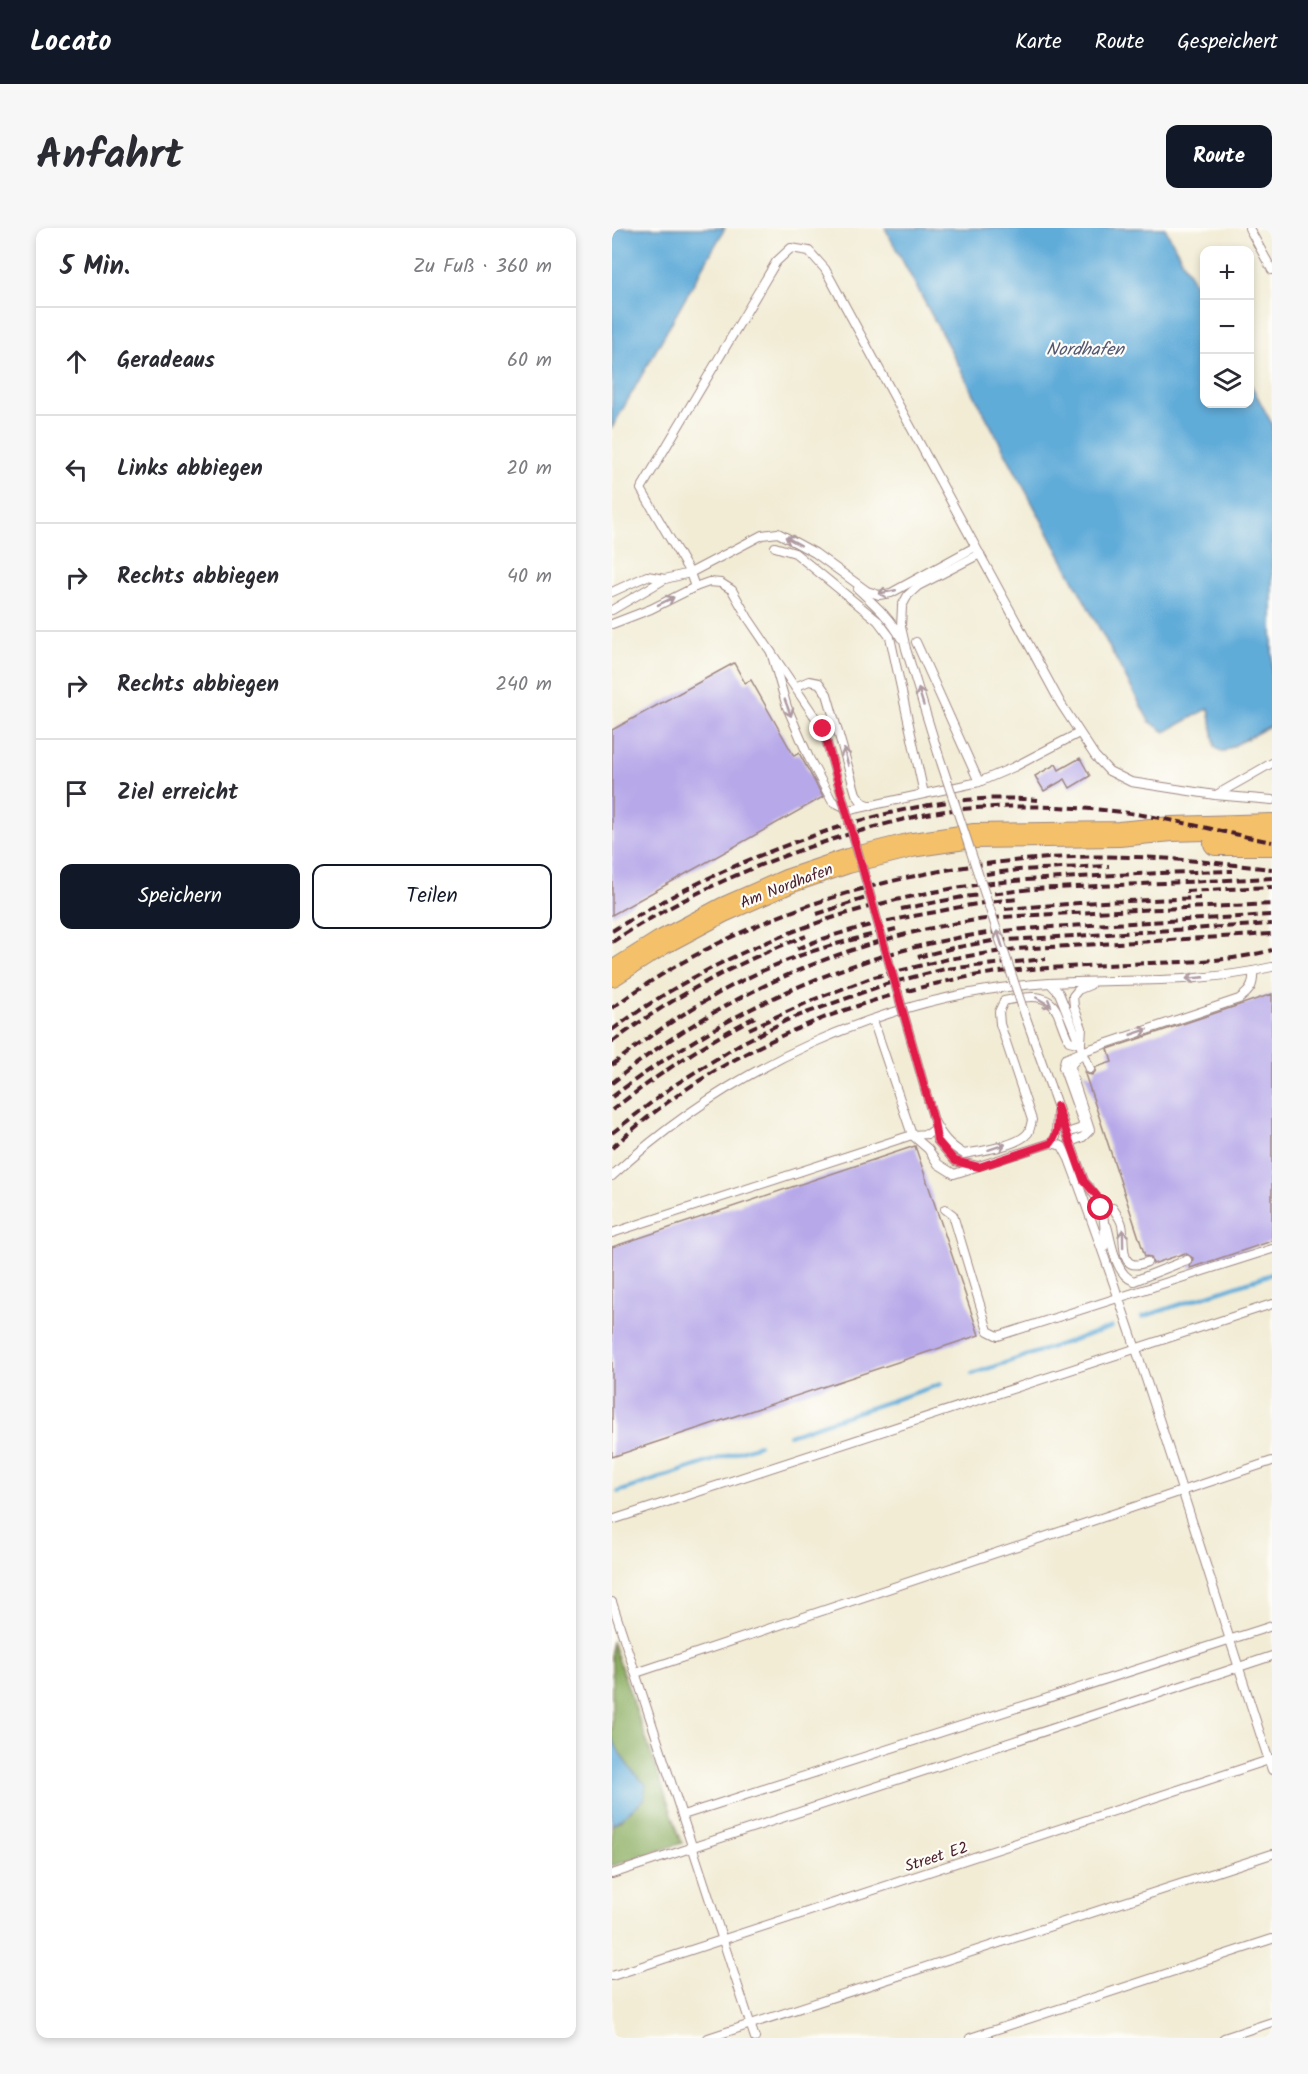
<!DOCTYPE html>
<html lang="de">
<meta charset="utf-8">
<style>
:root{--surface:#fff;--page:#f7f7f7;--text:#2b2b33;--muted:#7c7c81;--line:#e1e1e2;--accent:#111827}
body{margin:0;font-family:Kalam,sans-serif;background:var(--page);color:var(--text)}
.controls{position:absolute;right:18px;top:18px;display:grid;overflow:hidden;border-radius:12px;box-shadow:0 3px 9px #0003}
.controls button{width:54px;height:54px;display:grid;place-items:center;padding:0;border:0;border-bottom:2px solid var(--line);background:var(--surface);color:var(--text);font:30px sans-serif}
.stop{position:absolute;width:18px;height:18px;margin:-14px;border:4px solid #e11d48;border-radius:50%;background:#fff}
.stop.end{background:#e11d48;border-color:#fff;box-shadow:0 2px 6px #0008}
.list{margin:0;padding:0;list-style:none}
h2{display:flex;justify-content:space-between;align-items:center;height:78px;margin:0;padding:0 24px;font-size:26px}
h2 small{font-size:20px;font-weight:400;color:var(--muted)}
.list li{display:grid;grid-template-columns:39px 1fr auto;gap:18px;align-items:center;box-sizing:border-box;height:108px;padding:0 24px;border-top:2px solid var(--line)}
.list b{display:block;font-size:22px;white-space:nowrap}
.list em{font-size:20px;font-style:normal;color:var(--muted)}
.actions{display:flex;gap:12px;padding:18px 24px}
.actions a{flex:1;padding:14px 0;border:2px solid var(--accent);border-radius:12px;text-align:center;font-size:21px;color:var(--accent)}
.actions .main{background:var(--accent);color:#fff}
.icon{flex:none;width:33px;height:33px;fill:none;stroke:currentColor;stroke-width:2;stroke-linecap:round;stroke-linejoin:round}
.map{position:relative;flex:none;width:660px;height:1810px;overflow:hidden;border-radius:12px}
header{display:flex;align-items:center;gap:36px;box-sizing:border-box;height:84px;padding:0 30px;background:var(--accent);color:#fff}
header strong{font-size:28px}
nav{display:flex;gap:33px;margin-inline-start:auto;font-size:21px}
.intro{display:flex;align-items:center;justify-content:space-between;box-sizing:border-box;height:144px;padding:0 36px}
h1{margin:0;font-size:42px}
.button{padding:15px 27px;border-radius:12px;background:var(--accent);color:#fff;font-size:21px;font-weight:700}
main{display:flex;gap:36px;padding:0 36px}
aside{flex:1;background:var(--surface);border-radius:12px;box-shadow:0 3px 9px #0003}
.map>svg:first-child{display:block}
.forest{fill:#8bae62;stroke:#6a6646;stroke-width:1.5}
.water{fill:#61acd9;stroke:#566682;stroke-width:1.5}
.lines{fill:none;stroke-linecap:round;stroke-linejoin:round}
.stream{stroke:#61acd9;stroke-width:4}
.building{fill:#b7a9e9}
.service-casing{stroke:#9e8680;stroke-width:10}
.primary-casing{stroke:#9e8680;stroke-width:26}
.service{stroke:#fff;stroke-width:8}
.primary{stroke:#f4c16a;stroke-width:24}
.rail{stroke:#4a1f2b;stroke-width:4;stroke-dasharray:9 4.5;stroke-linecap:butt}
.service-bridge-casing{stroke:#9e8680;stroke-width:10;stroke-linecap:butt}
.service-bridge{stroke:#fff;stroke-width:8}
.oneway{stroke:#ae9aa0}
.route{stroke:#e11d48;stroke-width:8}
.labels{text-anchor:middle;stroke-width:4.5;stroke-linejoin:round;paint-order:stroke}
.street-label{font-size:16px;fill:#4a1f2b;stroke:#fdfcf7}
.water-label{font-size:18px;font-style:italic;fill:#535771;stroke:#fdfcf7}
</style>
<header>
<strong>Locato</strong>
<nav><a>Karte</a><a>Route</a><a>Gespeichert</a></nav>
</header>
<div class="intro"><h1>Anfahrt</h1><a class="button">Route</a></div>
<main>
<aside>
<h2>5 Min.<small>Zu Fuß · 360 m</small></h2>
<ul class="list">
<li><svg class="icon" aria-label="ahead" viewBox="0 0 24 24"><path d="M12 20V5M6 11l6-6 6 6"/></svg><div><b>Geradeaus</b></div><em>60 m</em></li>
<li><svg class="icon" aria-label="left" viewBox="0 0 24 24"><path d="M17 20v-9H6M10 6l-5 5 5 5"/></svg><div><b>Links abbiegen</b></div><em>20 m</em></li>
<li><svg class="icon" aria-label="right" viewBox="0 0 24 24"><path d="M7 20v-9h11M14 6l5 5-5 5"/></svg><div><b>Rechts abbiegen</b></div><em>40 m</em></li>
<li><svg class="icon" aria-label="right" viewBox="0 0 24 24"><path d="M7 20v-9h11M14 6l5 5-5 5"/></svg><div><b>Rechts abbiegen</b></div><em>240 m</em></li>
<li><svg class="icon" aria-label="arrive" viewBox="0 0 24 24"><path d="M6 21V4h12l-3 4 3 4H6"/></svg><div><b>Ziel erreicht</b></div></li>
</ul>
<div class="actions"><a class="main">Speichern</a><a>Teilen</a></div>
</aside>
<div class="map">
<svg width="660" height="1810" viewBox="0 0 660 1810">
<rect width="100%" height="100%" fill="#fdfcf7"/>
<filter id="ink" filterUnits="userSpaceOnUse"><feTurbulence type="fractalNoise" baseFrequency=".0167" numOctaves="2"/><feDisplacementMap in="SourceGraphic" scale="12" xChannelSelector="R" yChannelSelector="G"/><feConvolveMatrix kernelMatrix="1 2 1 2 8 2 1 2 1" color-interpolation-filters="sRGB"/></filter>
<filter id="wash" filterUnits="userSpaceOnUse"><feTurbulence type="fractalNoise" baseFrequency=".008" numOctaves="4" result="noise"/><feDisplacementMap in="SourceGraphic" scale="24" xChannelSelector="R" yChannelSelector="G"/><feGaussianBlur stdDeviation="1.35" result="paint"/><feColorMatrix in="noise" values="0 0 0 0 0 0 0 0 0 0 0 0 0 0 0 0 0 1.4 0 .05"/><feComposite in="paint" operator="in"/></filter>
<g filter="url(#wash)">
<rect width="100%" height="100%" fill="#f2ecd5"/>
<path class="forest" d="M0,1413L70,1615L0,1638V1597L10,1591L23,1548L5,1523L0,1508Z"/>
<g class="water">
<path d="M0,0H113L0,200Z"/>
<path d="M273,0H553L592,73V176H638V155L660,196V497L610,524L603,519L597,480L553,504L537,493Z"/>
<path d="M0,1508C7,1527 18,1543 34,1556L32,1572L0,1597Z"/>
</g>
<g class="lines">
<g class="stream">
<path d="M530,1089L660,1046"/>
<path d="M360,1146L500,1099"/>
<path d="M177,1207L329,1156"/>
<path d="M6,1264L147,1217"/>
</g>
</g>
<g id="blocks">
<g class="building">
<path d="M122,435L133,455L139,452L182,528L187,525L211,569L0,687V502Z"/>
<path d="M468,530L478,548L458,560L453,551L432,563L423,548L444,536L447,542Z"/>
<path d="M660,766V1013L578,1040L577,1038L580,1035L581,1030L573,1025L541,1036L539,1029L533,1028L472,843L475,846L480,847L483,844L484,839L500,834L496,821Z"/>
<path d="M303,918L367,1107L0,1229V1019Z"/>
</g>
</g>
</g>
<g filter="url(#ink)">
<use href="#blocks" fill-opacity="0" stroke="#9e8680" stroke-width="1.5"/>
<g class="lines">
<defs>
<g id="service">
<path d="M637,0L660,42"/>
<path d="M163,319L183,325L266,393L278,409L312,566"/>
<path d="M83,359L78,345L29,261L164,34L179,20L197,23L213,41L449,476L483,528L497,543L519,554L603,567L660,572"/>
<path d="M246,361C262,376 278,390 289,410"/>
<path d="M0,364L35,348L53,351"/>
<path d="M0,382L53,351L78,345L150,307L166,305L203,325L255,363L267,367L279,365L363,319"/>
<path d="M0,396L39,381L83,359L97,354L109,355L120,362L136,390L201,486"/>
<path d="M304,414L367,554"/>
<path d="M159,424L175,479L197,530L220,573L238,582L367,554L402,539L467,505"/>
<path d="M183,459L197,453L207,455L215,466L244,566L250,574L259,578"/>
<path d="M326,525L294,421L289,399L290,378L296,367L306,358L368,326"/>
<path d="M604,567L660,535"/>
<path d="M438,755L447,765L478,841"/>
<path d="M413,787L472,953C492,976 494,988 492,1019"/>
<path d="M261,792L300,907L316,921L326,936L342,946L439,915L450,918L457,931C532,1132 593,1338 660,1542"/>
<path d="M469,814L470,800L462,779L461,768L466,762L478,757"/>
<path d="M322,893C330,909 337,917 352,926C368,923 406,918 416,905C418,902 419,896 420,892L388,796L387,784L392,773C412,769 437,762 446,786C450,796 452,804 457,813L469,816"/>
<path d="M323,900L325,912L343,933L365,938"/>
<path d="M455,905L470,900L471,895L451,839L453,831L472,823L627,771C638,763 642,758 641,743"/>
<path d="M458,914L471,909L478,902L460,847L459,837L469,826"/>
<path d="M439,915L444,909L445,885"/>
<path d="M0,948C118,838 277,765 438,755C512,751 587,756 660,739"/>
<path d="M489,980H501C504,986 509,991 510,997C514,1013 505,1046 535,1034"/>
<path d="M333,981L341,987L376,1103L386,1108L660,1021"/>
<path d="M495,998C500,1015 503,1047 522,1053L575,1032"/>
<path d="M0,1005L300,907L316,906L323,901"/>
<path d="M0,1292L660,1076"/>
<path d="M0,1374L143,1810"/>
<path d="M24,1445L660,1233"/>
<path d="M71,1587L660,1398"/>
<path d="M0,1646L660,1428"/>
<path d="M0,1748L660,1531"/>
<path d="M96,1810L660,1626"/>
<path d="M358,1810L660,1711"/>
<path d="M612,1810L660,1794"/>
</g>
<g id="primary">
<path d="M604,615H660"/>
<path d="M0,746L49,715L111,682L177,653L236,633L300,617L361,608L507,606L560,601L660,598"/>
</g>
</defs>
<use href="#service" class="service-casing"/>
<use href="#primary" class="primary-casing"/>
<use href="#service" class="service"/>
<use href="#primary" class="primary"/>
<g class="rail">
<path d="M374,646L406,642L497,638"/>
<path d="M574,663L660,659"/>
<path d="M289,681L351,669L421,661L660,650"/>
<path d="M393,681L467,675L588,670"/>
<path d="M205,686L254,670"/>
<path d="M0,703C66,662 132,631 206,606C278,582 350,565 426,572"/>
<path d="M0,714C78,663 163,627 252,602C284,593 317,584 350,581C394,577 446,578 491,582C548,587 604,603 660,614"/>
<path d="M185,721C229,702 277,692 324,684C351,678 379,673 406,671"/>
<path d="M306,729L341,720L380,713L660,696"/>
<path d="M0,780C146,672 339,623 519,629C566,630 613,636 660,641"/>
<path d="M137,801L203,771L262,749L336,731L404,721L660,706"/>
<path d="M0,802C102,726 224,679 350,659C388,653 428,651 467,649C519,646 570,644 621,643"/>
<path d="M0,814C59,770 125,734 194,708"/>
<path d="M0,837C57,792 127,748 195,725C225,715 254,708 284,701"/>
<path d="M0,855C103,770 233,711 365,692C404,687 444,686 483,684C542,681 601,679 660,676"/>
<path d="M0,869C107,788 223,731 356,708C404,700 453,698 501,696C554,693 607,690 660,687"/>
<path d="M0,882C46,847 92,815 143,789"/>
<path d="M0,905L61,858L128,816L175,792L274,756L333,741L434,731"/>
<path d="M0,920C85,841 192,789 303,761C337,752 372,745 406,742C450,739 494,737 538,735C579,734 620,733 660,722"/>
</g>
<defs>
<g id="service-bridge">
<path d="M201,486L211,501L322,893"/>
<path d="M326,525L413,787"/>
</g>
</defs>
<use href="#service-bridge" class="service-bridge-casing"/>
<use href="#service-bridge" class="service-bridge"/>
</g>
<defs><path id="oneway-shaft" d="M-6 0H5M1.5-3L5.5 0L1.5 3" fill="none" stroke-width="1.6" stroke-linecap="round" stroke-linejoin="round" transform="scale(1.5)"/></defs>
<g class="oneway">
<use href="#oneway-shaft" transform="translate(181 313) rotate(-151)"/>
<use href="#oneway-shaft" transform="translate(275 364) rotate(169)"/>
<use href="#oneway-shaft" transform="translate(54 373) rotate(-26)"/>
<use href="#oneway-shaft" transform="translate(309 469) rotate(-107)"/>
<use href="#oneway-shaft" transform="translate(176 480) rotate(69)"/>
<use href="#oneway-shaft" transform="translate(234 529) rotate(-105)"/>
<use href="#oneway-shaft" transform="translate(388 711) rotate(-108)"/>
<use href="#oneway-shaft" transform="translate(583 750) rotate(175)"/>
<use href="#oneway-shaft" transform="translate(432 774) rotate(30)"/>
<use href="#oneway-shaft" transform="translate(527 804) rotate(-19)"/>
<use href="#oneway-shaft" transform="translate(385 919) rotate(-18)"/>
<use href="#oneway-shaft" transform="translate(511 1010) rotate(-91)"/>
</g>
</g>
<g class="lines" filter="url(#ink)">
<path class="route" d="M211,501L322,893L325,912L343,933L367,939L439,915C448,904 445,891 445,878L472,953L485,968L489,980"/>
</g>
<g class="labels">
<g class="street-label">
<text transform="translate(174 657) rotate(-21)" y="6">Am Nordhafen</text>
<text transform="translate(324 1628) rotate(-18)" y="6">Street E2</text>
</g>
<g class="water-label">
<text x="473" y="127">Nordhafen</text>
</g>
</g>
</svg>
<div class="controls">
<button>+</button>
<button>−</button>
<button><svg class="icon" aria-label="layers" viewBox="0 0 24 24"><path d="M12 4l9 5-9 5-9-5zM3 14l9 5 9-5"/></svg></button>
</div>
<div class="stop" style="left:489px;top:980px"></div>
<div class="stop end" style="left:211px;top:501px"></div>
</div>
</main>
